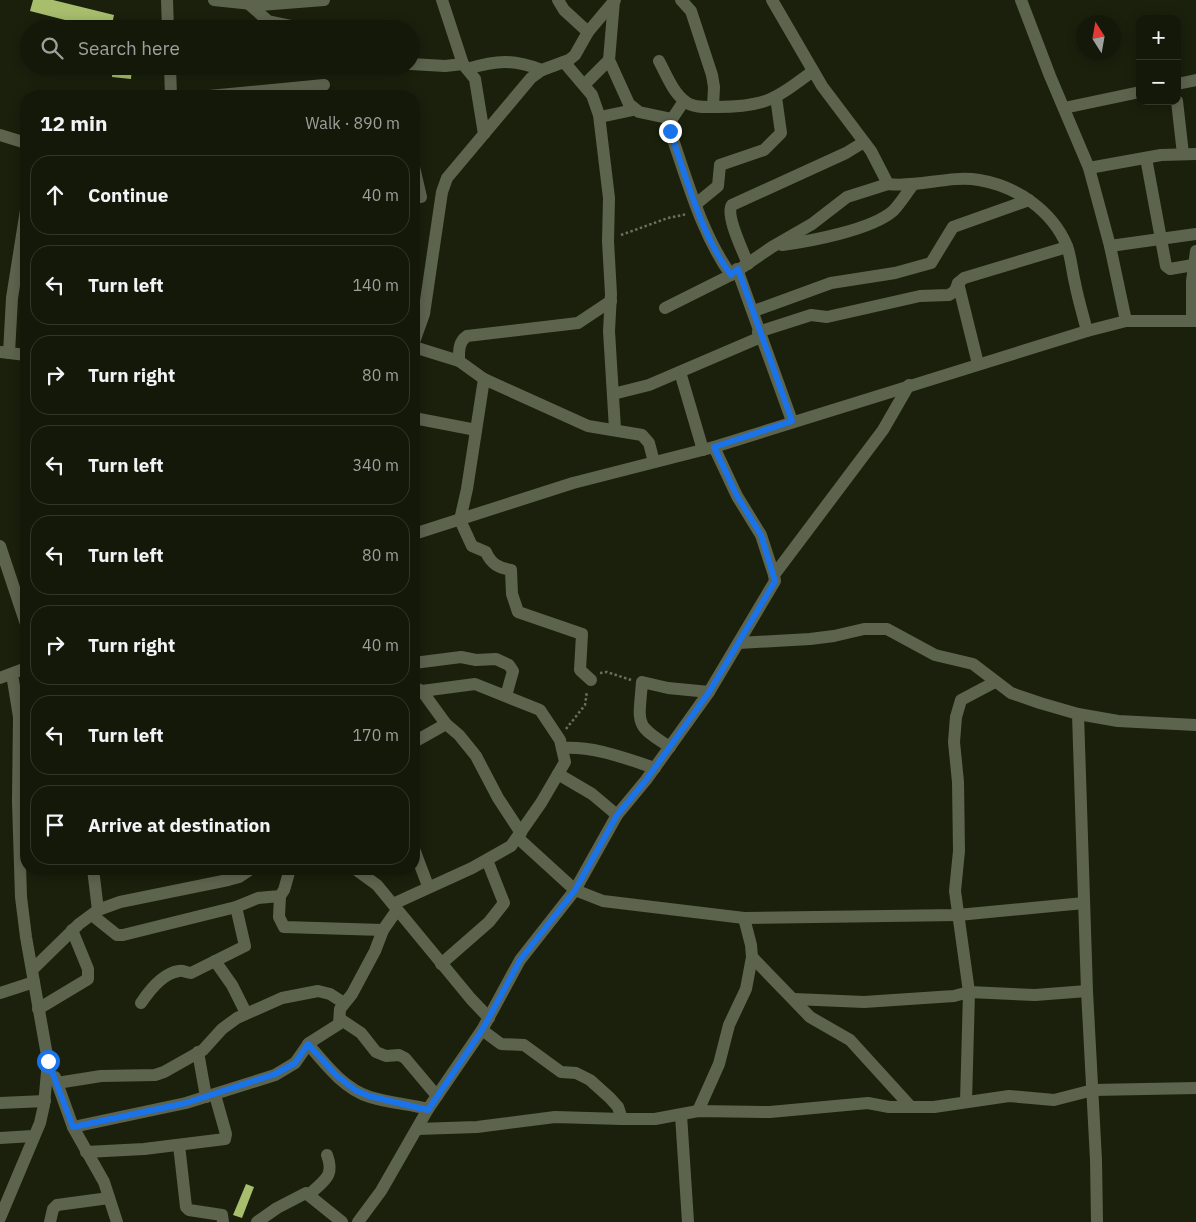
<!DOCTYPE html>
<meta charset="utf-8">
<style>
:root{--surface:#141809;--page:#212517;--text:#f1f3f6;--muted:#9da09c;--line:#33372a}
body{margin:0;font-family:"IBM Plex Sans",sans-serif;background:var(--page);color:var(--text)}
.controls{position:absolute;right:15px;top:15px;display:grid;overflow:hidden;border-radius:10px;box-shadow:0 2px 12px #0003}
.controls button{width:45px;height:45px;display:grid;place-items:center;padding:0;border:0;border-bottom:1px solid var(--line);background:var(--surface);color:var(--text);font:25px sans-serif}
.compass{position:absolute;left:1076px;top:15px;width:45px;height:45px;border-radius:50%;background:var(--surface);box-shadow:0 2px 12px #0003;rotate:349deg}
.stop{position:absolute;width:15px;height:15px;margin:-11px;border:4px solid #1a73e8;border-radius:50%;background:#fff}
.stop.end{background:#1a73e8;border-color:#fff;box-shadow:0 1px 5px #0008}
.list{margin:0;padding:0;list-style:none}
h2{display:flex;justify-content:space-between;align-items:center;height:65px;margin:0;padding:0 20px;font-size:21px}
h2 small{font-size:16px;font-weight:400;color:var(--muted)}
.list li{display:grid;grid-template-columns:32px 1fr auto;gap:15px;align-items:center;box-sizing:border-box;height:80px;margin:0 10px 10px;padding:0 10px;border:1px solid var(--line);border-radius:20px}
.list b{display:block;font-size:19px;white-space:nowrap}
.list em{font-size:16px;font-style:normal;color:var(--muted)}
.icon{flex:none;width:28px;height:28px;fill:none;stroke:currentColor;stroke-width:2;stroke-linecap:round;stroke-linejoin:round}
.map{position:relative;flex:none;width:1196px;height:1222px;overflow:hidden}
.search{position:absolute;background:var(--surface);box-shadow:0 2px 12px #0003;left:20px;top:20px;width:400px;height:55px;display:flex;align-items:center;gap:12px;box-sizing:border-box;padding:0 18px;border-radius:28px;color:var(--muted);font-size:19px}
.panel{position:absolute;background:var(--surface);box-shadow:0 2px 12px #0003;left:20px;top:90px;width:400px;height:785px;border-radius:20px}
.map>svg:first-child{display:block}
.building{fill:#a8be6d}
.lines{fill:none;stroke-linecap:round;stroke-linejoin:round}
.path{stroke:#6a6f5f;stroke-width:2.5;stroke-dasharray:2.5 2.5;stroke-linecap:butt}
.minor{stroke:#5d644e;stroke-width:12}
.route{stroke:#1a73e8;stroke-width:6}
</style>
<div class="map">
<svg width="1196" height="1222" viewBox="0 0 1196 1222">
<rect width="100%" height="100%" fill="#1a200c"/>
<g class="building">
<path d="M33,0H53L114,15L111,29H100L30,11Z"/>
<path d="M113,66H132L131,79L112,77Z"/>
<path d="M246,1184L254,1187L242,1218L233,1215Z"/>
</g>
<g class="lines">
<g class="path">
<path d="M621,235L668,218L687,214"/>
<path d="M600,673L607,672L631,680"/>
<path d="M566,729L585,705L587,691"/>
</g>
<g class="minor">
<path d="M167,0L168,29"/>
<path d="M214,0L260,5L324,0"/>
<path d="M442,0L463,64L475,79L484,134"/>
<path d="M558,0L564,10L588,32"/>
<path d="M681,0L691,11L712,75L714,87L713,107"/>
<path d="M772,0L822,86L871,151L888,184C918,188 949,175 979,180C1016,186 1052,210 1067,246C1071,257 1072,271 1075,283C1078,299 1083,315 1087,331"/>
<path d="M1021,0L1050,76L1089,168L1110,246L1126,321"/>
<path d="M614,1L609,60L629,104L639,112L672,119"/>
<path d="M250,5L268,21L306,29"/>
<path d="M659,61C666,74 673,93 686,102C693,108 706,107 716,107C765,107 774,100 813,71"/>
<path d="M564,62L592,95L599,115L609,198L608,241L611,294L609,331L615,429"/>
<path d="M411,64L445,66L463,64"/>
<path d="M170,66L171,96"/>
<path d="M467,69C497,60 513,59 542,70"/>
<path d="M1177,84L1196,80"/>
<path d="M584,85L609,60"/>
<path d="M209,96L324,85"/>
<path d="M684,101L672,119L670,131C687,179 701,233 731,275"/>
<path d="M1177,101L1183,154"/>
<path d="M1064,108L1140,92"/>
<path d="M600,117L633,110"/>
<path d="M0,135L26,143"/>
<path d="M1146,158L1166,266L1170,269L1193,265"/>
<path d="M414,167L421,197"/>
<path d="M1089,168L1161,155L1196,154"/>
<path d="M696,204L718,186L720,165L764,150L781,133L776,97"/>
<path d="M782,245C811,241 871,230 893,211C900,204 906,194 912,186"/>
<path d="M1110,246L1196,234"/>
<path d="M748,264C743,251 725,215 732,205L846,153L864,142"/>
<path d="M737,269L792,421"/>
<path d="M958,283L978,364"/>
<path d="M665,308L731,275L772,247L812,224L847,197L888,184"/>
<path d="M754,311L831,283L895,273L931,263L953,227L1029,200"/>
<path d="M1192,321V281L1196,251"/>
<path d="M758,332L811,315L827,317L920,296L949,295L955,291L958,283L964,278L1067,247"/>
<path d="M414,342L424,314L442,192L447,178L531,78L542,70L569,60L575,55L588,32L615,0"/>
<path d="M414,347L459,361L484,379L588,426L642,435L649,443L654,462"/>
<path d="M1,352L26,355"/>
<path d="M9,353L12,298L26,210"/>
<path d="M459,361C459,352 458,342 467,336L578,323L611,301"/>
<path d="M680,372L703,450"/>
<path d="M484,379L467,489L460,520L472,546L486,552C491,564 499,568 511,570L512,594L518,612L582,634L580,670L591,680"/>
<path d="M613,394L649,385L761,337"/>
<path d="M414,418L476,430"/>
<path d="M714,447L737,496L761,535L774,575"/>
<path d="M414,534L573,483L714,447L1087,331L1126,321H1196"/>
<path d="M0,546L26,624"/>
<path d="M739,643L810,639L834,636L864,629H887L935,655L973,664L1011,693L1040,703L1078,714L1118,721L1196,725"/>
<path d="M414,663L461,657L476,660L496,659L509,665L513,671L506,696"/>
<path d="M0,678L26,668"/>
<path d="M414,687L422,691L446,724L459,735L476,756L498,798L521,833"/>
<path d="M1078,714L1087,991L1096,1160L1097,1222"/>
<path d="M414,742L446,724"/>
<path d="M670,747C633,724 639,724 642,682L668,688L709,692"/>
<path d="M562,748C595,746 624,758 655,768"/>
<path d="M558,774L592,794L617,815"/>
<path d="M518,838L575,890L603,901L744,918L958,915L1084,903"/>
<path d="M414,849L428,886"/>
<path d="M93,869L98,910"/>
<path d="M355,869L377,885L471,999L489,1018"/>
<path d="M280,896L279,917L284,927L383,930"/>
<path d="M393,904L472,868L511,846L541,803L565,762L560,740L540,710L475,684L422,691"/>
<path d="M92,915L117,935H123L236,907L258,898L280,896L284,890L290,869"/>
<path d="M752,957L810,1017L850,1040L911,1107"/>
<path d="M215,961L232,985L246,1013"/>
<path d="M441,964L489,922L504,903L487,860"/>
<path d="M32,970L79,924L98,910L120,902L228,880L239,877L251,869"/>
<path d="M0,993L34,982"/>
<path d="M794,999L864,1002L954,996L969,992L1035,995L1087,991"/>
<path d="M141,1003C149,991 163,973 179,971C183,970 187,973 191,973L245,946L236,907"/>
<path d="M38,1009L88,979V969L72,930"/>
<path d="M340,1019L361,1033L376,1052L386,1056L399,1055L405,1058L437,1096"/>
<path d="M482,1030L501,1044L524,1045L561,1072L576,1073L590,1080L610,1098L618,1107L622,1119H655L698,1111L770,1112L868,1103L889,1107H934L1009,1096L1054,1100L1093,1090L1196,1088"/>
<path d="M308,1044C325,1064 344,1089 370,1097C389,1103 409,1104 428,1109"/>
<path d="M198,1052L206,1097"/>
<path d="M55,1077L73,1127L104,1182L117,1222"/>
<path d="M57,1083L101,1076L155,1075L164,1072L203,1050L222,1029L237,1018L282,998L318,991L330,994L344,1003"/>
<path d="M966,1102L969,992L955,891L959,851L958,782L954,742L956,717L961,700L995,682"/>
<path d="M0,1103L45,1101"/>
<path d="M698,1111L719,1064L729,1025L746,989L752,957L751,945L744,918"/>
<path d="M681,1115L688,1222"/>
<path d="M73,1127L186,1103L275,1075L295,1063L309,1043L339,1024L340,1009L352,994L375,951L383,930L397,910"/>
<path d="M417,1129L477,1127L555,1117L622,1119"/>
<path d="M0,1138L33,1136"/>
<path d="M179,1145L186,1207L189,1210L222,1215L223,1222"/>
<path d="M86,1152L144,1149L225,1139L226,1134L215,1095"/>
<path d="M309,1195C324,1180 335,1177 327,1155"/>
<path d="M0,1218L40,1123L44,1105L48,1061L26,937L21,897L18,801L19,717L12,674"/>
<path d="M50,1222L53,1209L57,1205L109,1198"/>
<path d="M257,1222L277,1208L306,1193L342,1222"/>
<path d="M358,1222L381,1191L428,1109L482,1030L520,960L575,890L617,815L646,780L709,692L775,581L774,575L883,430L909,385"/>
</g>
</g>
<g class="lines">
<path class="route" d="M48,1061L73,1127L186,1103L275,1074L295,1063L308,1044L336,1075L355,1090L369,1096L428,1110L482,1030L520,960L575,890L617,815L646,780L709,692L775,581L761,535L737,496L714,447L792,421L738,269L731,275C700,233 687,179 670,131"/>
</g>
</svg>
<div class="controls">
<button>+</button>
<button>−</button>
</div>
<svg class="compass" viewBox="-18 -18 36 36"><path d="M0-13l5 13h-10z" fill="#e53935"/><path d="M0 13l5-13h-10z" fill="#9da09c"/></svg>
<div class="stop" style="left:48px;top:1061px"></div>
<div class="stop end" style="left:670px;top:131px"></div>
<div class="search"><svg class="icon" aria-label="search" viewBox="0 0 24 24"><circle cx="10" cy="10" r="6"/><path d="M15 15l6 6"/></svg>Search here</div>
<section class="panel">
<h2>12 min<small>Walk · 890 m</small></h2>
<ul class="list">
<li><svg class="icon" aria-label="ahead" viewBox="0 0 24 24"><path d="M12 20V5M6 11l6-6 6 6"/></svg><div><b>Continue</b></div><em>40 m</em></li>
<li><svg class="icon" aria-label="left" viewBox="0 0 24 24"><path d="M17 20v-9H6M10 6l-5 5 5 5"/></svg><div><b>Turn left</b></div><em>140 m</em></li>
<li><svg class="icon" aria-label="right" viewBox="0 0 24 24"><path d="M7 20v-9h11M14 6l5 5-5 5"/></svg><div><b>Turn right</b></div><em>80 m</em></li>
<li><svg class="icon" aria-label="left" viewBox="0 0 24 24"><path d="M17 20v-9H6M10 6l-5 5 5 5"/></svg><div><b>Turn left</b></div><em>340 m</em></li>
<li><svg class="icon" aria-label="left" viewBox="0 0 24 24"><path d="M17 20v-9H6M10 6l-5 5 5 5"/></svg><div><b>Turn left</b></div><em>80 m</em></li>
<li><svg class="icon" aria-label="right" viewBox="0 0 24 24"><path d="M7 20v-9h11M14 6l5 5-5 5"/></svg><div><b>Turn right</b></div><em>40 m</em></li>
<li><svg class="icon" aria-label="left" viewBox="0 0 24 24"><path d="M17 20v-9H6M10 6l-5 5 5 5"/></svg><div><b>Turn left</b></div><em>170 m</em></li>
<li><svg class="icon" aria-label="arrive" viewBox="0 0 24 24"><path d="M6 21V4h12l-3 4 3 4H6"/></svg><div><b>Arrive at destination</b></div></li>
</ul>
</section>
</div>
